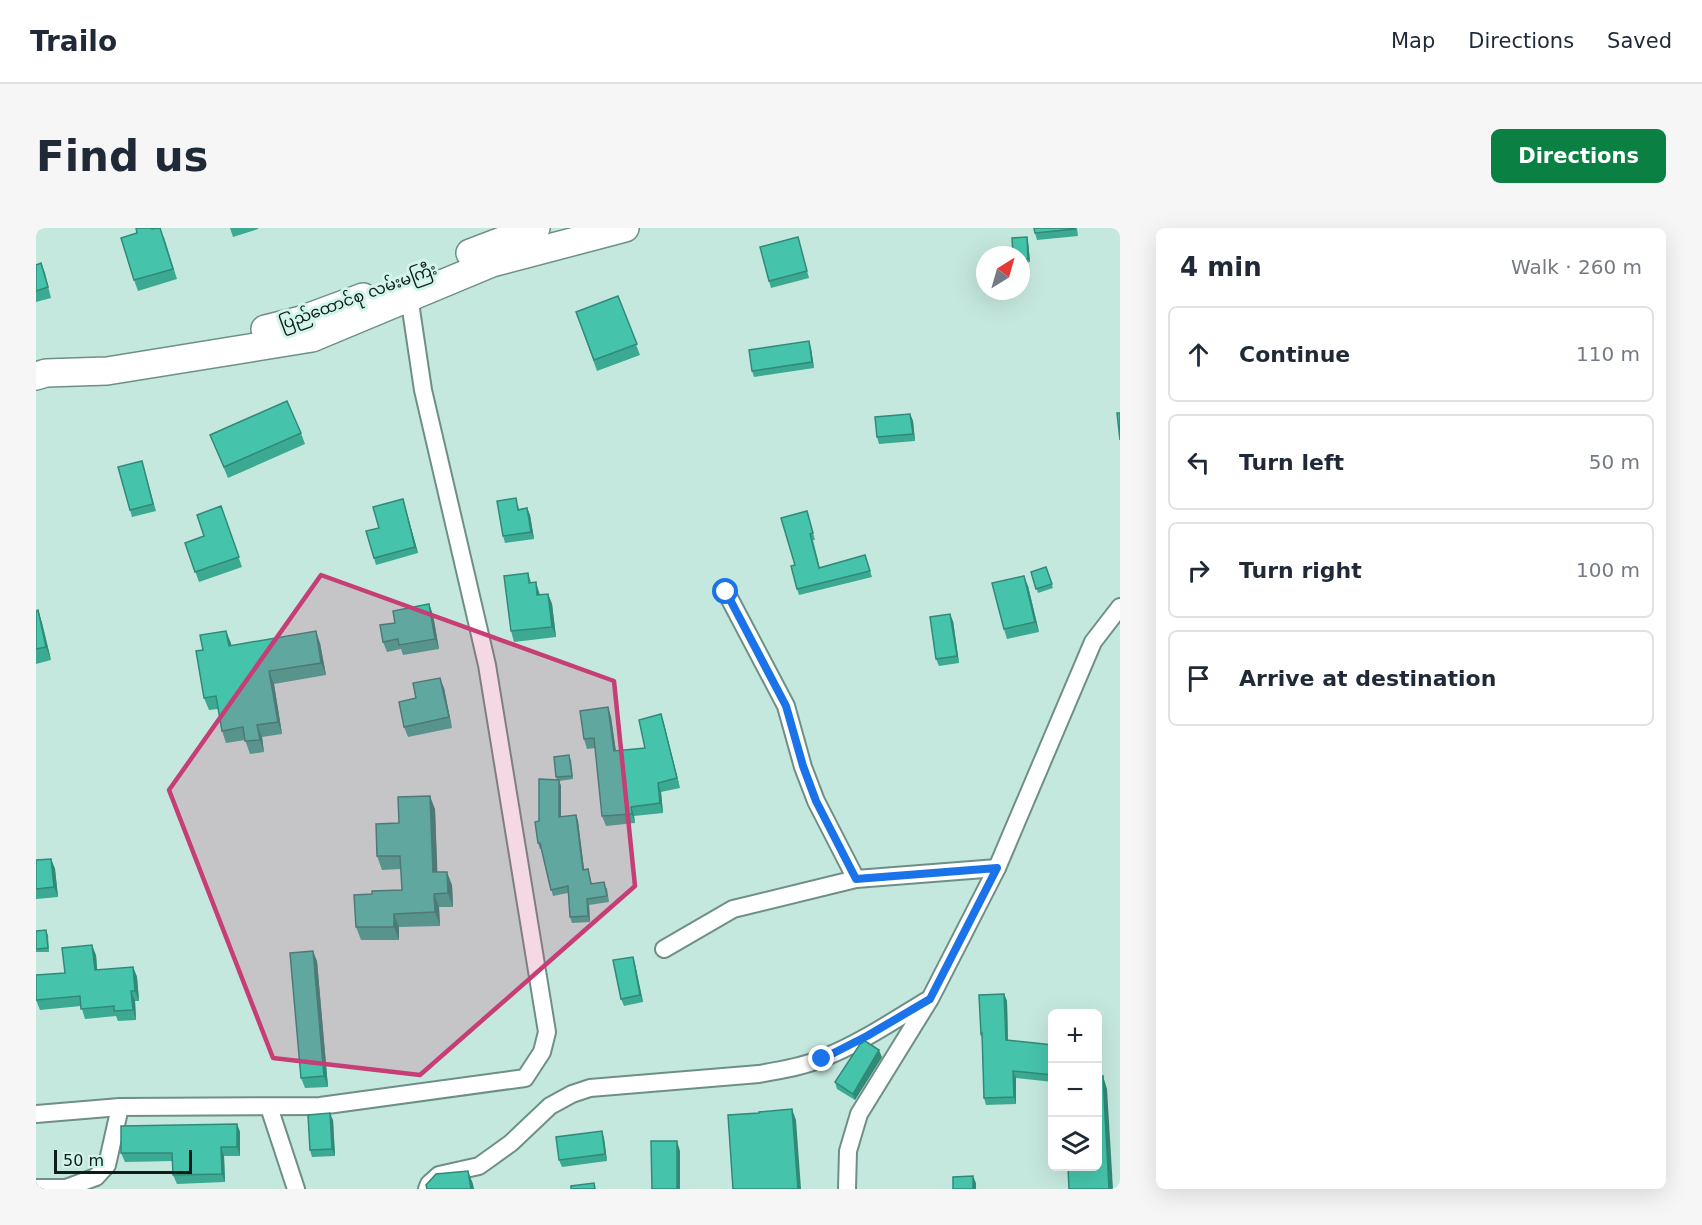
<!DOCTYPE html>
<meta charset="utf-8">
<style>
:root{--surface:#fff;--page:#f6f6f7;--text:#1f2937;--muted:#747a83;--line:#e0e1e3;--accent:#0b8043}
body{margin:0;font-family:"DejaVu Sans","Noto Sans Myanmar",sans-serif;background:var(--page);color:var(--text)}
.controls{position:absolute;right:18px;bottom:18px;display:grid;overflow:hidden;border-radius:9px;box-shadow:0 6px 24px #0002}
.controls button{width:54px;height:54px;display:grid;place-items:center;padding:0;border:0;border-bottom:2px solid var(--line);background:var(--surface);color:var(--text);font:30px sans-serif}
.compass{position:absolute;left:940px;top:18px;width:54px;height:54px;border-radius:50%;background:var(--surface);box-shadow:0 6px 24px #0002;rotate:37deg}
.scale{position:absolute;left:18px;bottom:15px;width:138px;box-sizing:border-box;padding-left:6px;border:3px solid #0f1c18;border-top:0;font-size:16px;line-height:21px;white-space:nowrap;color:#0f1c18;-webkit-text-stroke:4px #d2f5eb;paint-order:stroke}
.stop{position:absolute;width:18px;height:18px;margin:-14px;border:4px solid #1a73e8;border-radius:50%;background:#fff}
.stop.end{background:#1a73e8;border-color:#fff;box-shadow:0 2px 6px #0008}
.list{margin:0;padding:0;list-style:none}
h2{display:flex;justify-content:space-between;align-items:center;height:78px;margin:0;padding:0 24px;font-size:26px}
h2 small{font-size:20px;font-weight:400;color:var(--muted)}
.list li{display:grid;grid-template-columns:39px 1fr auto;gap:18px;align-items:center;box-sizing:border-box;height:96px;margin:0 12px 12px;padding:0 12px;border:2px solid var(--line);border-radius:9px}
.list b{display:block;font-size:22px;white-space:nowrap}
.list em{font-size:20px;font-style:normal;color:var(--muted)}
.icon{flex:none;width:33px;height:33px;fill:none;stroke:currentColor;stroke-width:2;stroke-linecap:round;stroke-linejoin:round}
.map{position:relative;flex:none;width:1084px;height:961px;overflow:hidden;border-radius:9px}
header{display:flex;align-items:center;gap:36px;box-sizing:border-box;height:84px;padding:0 30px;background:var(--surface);border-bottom:2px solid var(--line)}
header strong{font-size:28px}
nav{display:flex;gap:33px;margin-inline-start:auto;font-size:21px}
.intro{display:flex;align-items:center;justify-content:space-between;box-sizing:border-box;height:144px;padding:0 36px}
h1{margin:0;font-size:42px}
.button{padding:15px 27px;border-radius:9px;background:var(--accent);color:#fff;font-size:21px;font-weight:700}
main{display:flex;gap:36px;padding:0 36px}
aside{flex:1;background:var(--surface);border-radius:9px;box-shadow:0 6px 24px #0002}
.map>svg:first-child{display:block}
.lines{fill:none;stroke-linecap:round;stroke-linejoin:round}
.street-casing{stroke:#6e8f87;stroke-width:20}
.primary-casing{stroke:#6e8f87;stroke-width:30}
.street{stroke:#fff;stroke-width:16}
.primary{stroke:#fff;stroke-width:27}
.wall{fill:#3ca993}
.shaded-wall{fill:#318978}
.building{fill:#46c4ab;stroke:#318978;stroke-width:1.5}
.route{stroke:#1a73e8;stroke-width:8}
.marked{fill:#c73d75;fill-opacity:0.2;stroke:#c73d75;stroke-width:4.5;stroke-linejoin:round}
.labels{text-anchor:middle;stroke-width:6;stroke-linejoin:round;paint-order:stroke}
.street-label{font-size:16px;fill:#0f1c18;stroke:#d2f5eb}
</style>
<header>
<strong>Trailo</strong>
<nav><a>Map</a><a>Directions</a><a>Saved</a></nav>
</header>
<div class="intro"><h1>Find us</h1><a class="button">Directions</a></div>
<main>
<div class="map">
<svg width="1084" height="961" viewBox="0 0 1084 961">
<rect width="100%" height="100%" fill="#c5e8de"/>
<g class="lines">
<defs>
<g id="street">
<path d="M690,364L750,478L767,539L780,573L820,651"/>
<path d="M628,721L697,681L820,651L961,640"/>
<path d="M233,879L260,961"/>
<path d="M0,886L84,879L284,878L489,850L506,824L511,804L451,437L387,162L373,68"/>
<path d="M0,960H30L60,949L71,937L84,879"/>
<path d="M391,961L393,956L403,947L443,938L475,915L514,878L536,866L554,860L723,846C744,842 767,839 787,830C823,816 857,793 890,773"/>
<path d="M811,961L812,923L823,886L894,771L961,640L1057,414L1084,379"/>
</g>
<g id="primary">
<path d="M434,25L500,0"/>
<path d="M229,101L265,92L327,69"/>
<path d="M0,148L10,145L71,143L276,110L456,35L589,0"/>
</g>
</defs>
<use href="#street" class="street-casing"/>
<use href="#primary" class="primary-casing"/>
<use href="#street" class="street"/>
<use href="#primary" class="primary"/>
</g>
<g class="wall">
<path d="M100,0H117L128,9L141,51L102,63L98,52L101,5Z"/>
<path d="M194,0H222V1L197,9Z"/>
<path d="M1041,0L1042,8L1001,12L999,5Z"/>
<path d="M762,9L773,50L735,60L733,53Z"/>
<path d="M991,9L992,13L994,34L985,35V27Z"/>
<path d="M5,35L15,70L0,74V37Z"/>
<path d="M582,68L604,127L561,143L540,84Z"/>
<path d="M775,120L778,140L718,149L716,143Z"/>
<path d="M874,186L877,193L879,213L843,216L841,209Z"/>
<path d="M265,205L269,216L192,250L174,207Z"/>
<path d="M108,240L120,283L96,289L94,282Z"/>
<path d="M367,271L382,325L340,337L338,330L343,300Z"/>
<path d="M482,277L483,281L491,280L494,287L498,311L469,315L467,308Z"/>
<path d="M185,278L206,339L163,354L149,315L168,308Z"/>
<path d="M771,283L779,312H777L784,340L829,327L836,349L763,367L761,361L759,337Z"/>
<path d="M1010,339L1017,360L1002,365L995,344Z"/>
<path d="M492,345L495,354L503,364L504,367L512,366L516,376L520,409L478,414L475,403Z"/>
<path d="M992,358L1003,404L971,411L968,401Z"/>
<path d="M393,376L397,387L403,421L367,427L365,421L351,424L347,414L359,395Z"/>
<path d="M2,382L6,395L15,432L0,436V383Z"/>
<path d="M917,393L923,435L903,438L900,431Z"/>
<path d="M284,415L290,447L238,456L246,506L226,509L228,524L214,526L209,512L190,515L186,503L182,481L173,482L168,470L167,422L195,417Z"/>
<path d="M408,460L416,500L372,509L368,499L380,470Z"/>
<path d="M572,479L575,489L580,523L609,520L625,486L628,496L644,560L625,564L627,585L598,588L599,595L570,598L566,588L559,520L551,521L548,511Z"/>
<path d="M535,531L537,551L523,553L525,558V589L540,587L542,593L548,642L552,641L556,656L571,660L573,674L553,677L554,694L536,695L534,689L532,665L517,668L505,621H504L502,615L503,593L521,552L520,549Z"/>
<path d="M399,581L401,644L416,657L417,679H403L404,698L363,699V712H325L320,699L336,666L366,662L365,641L346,642L341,628L363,595Z"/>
<path d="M15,631L19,641L22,669L0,671V632Z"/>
<path d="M0,703L12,706L13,724H0Z"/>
<path d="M60,727L61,742L97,739L101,749L103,773H99L100,792L82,793L80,788L49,791L45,778L4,782L0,772L29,745Z"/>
<path d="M597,729L599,736L607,774L588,778L585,771Z"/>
<path d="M281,733L292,859L269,860L265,850Z"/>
<path d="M968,766L971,773L972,813L1017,817V854L980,850V876L950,877L948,870L946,810L945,806Z"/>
<path d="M846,829L819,872L801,861L799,854Z"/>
<path d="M297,892L299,928L276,929L274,922Z"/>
<path d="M201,896L204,904V928H188L189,954L141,956L137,947V933L89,934L85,925Z"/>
<path d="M568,910L571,933L526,939L523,932Z"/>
</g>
<g class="shaded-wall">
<path d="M991,9L992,13L994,34L992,31Z"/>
<path d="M5,35L9,45L15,70L12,59Z"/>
<path d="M773,113L775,120L778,140L776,134Z"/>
<path d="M874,186L877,193L879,213L877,206Z"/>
<path d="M367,271L369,278L382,325L379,319Z"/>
<path d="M491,280L494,287L498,311L495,304Z"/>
<path d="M988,348L992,358L1003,404L999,394Z"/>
<path d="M500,354L503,364L505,377L501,367Z"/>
<path d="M512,366L516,376L520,409L516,399Z"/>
<path d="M393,376L397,387L403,421L399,411Z"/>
<path d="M2,382L6,395L15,432L10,419Z"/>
<path d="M914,386L917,393L923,435L921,428Z"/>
<path d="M190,403L195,415L197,430L193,418Z"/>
<path d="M280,403L284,415L290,447L285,435Z"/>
<path d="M233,443L238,456L246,506L242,494Z"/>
<path d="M404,450L408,460L416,500L413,489Z"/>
<path d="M572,479L575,489L581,532L578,523Z"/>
<path d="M625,486L628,496L644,560L641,550Z"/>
<path d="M221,497L226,509L228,524L224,512Z"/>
<path d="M523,552L525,558V595L523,589Z"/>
<path d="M622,555L625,564L627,585L624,575Z"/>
<path d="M394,568L399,581L402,658L397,644Z"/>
<path d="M595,579L598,588L599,595L596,586Z"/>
<path d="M540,587L542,593L549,648L547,642Z"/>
<path d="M15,631L19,641L22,669L18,659Z"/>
<path d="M411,644L416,657L417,679L412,665Z"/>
<path d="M398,666L403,679L404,698L399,684Z"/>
<path d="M551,671L553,677L554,694L552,688Z"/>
<path d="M358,686L363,699V712L358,699Z"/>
<path d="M56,717L60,727L62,752L59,742Z"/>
<path d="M277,723L281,733L292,859L288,848Z"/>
<path d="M597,729L599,736L607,774L604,767Z"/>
<path d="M97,739L101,749L103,773L99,763Z"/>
<path d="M95,763L99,773L100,792L97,782Z"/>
<path d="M968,766L971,773L972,819L970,812Z"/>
<path d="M843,822L846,829L819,872L817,866Z"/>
<path d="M977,843L980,850V876L978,869Z"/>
<path d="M1067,848L1071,861L1077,961H1073Z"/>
<path d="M756,881L760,892L765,961H762Z"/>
<path d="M294,885L297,892L299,928L296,921Z"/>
<path d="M201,896L204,904V928L201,919Z"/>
<path d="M566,903L568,910L571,933L569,926Z"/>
<path d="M641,913L644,923V961H641Z"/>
<path d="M185,919L188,928L189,954L186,946Z"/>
<path d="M432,943L437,956L438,961H435Z"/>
<path d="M937,948L940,955V961H937Z"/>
</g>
<g class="building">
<path d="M100,0H116V1L124,0L137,41L98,52L85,10L101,5Z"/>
<path d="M998,0H1039V1L999,5Z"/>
<path d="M762,9L771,43L733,53L724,19Z"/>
<path d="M991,9L992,31H985V27H977L976,10Z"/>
<path d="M5,35L12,59L0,63V37Z"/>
<path d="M582,68L601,116L558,132L540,84Z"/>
<path d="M773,113L776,134L716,143L713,122Z"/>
<path d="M251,173L265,205L188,239L174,207Z"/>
<path d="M1081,185H1084V212Z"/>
<path d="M874,186L877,206L841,209L839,189Z"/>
<path d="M106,233L117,276L94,282L82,239Z"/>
<path d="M480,270L482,282L491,280L495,304L467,308L461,273Z"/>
<path d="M367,271L379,319L338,330L330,303L343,300L337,279Z"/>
<path d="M185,278L203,329L159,344L149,315L168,308L161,287Z"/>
<path d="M771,283L777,305L774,306L783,340L829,327L834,343L761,361L755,338L759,337L745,290Z"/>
<path d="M1010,339L1016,356L1000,361L995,344Z"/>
<path d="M492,345L493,355L500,354L501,367L512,366L516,399L475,403L468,348Z"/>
<path d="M988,348L999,394L968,401L956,355Z"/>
<path d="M393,376L399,411L363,417L362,411L347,414L344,397L359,395L357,383Z"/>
<path d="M2,382L10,419L0,421V383Z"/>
<path d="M914,386L921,428L900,431L894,389Z"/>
<path d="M190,403L193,418L280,403L285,435L233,443L242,494L221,497L224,512L209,513L207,499L186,503L180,468L168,470L160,423L167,422L164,407Z"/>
<path d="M404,450L413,489L368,499L363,474L380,470L377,455Z"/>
<path d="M572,479L578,523L609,520L603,492L625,486L641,550L622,555L624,575L595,579L596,586L566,588L558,510L548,511L544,483Z"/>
<path d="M533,527L536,548L520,549L518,529Z"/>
<path d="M503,551L523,552V589L540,587L547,642L552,641L555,656L568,654L571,668L551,671L552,688L534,689L532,658L515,662L504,615H502L499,594L503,593Z"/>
<path d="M394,568L397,644H411L412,665L398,666L399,684L358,686V699H320L318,667L336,666V663L366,662L364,628H341L340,596L363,595L362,569Z"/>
<path d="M15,631L18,659L0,661V632Z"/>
<path d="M10,702L12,720L0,721V703Z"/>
<path d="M56,717L59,742L97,739L99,763H95L97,782L78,783V778L45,781L44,768L0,772V747L29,745L26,720Z"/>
<path d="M277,723L288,848L265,850L254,725Z"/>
<path d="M597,729L604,767L585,771L577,732Z"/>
<path d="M968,766L970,812L1017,817V847L977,843L978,869L948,870L946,805L945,806L943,767Z"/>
<path d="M829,813L843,822L817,866L799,854L824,816Z"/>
<path d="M1067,848L1073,961H1033L1032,939H1062V849Z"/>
<path d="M756,881L762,961H697L692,887L723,885V884Z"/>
<path d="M294,885L296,921L274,922L272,887Z"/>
<path d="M201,896V919H185L186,946L137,947L136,925H85V898Z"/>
<path d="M566,903L569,926L523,932L520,909Z"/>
<path d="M615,913H641V961H616Z"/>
<path d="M432,943L435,961H391L390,957L400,946Z"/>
<path d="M937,948V961H917V949Z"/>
<path d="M558,955L559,961H535V958Z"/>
</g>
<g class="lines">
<path class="route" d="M690,364L750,478L767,538L780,573L820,651L961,640L894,771L831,808L786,831"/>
</g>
<path class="marked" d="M285,347L578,453L599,658L384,847L237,830L133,562Z"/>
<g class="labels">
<g class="street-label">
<text transform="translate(322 68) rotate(-20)" y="6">ပြည်ထောင်စု လမ်းမကြီး</text>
</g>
</g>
</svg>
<div class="controls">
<button>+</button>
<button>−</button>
<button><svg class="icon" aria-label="layers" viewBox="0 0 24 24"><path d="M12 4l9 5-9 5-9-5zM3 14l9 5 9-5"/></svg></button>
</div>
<svg class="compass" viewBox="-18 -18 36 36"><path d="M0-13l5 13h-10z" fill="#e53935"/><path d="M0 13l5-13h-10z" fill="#747a83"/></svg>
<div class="scale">50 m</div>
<div class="stop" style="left:690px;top:364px"></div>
<div class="stop end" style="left:786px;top:831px"></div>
</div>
<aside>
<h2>4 min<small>Walk · 260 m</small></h2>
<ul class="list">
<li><svg class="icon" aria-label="ahead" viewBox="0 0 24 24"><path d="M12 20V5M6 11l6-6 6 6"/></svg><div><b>Continue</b></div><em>110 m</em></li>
<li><svg class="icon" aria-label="left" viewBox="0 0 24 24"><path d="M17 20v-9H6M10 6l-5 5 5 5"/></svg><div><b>Turn left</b></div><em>50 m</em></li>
<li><svg class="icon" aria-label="right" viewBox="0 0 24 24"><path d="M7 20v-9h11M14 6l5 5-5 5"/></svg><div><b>Turn right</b></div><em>100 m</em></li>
<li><svg class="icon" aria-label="arrive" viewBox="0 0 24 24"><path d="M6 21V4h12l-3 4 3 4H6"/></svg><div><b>Arrive at destination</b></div></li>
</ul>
</aside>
</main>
